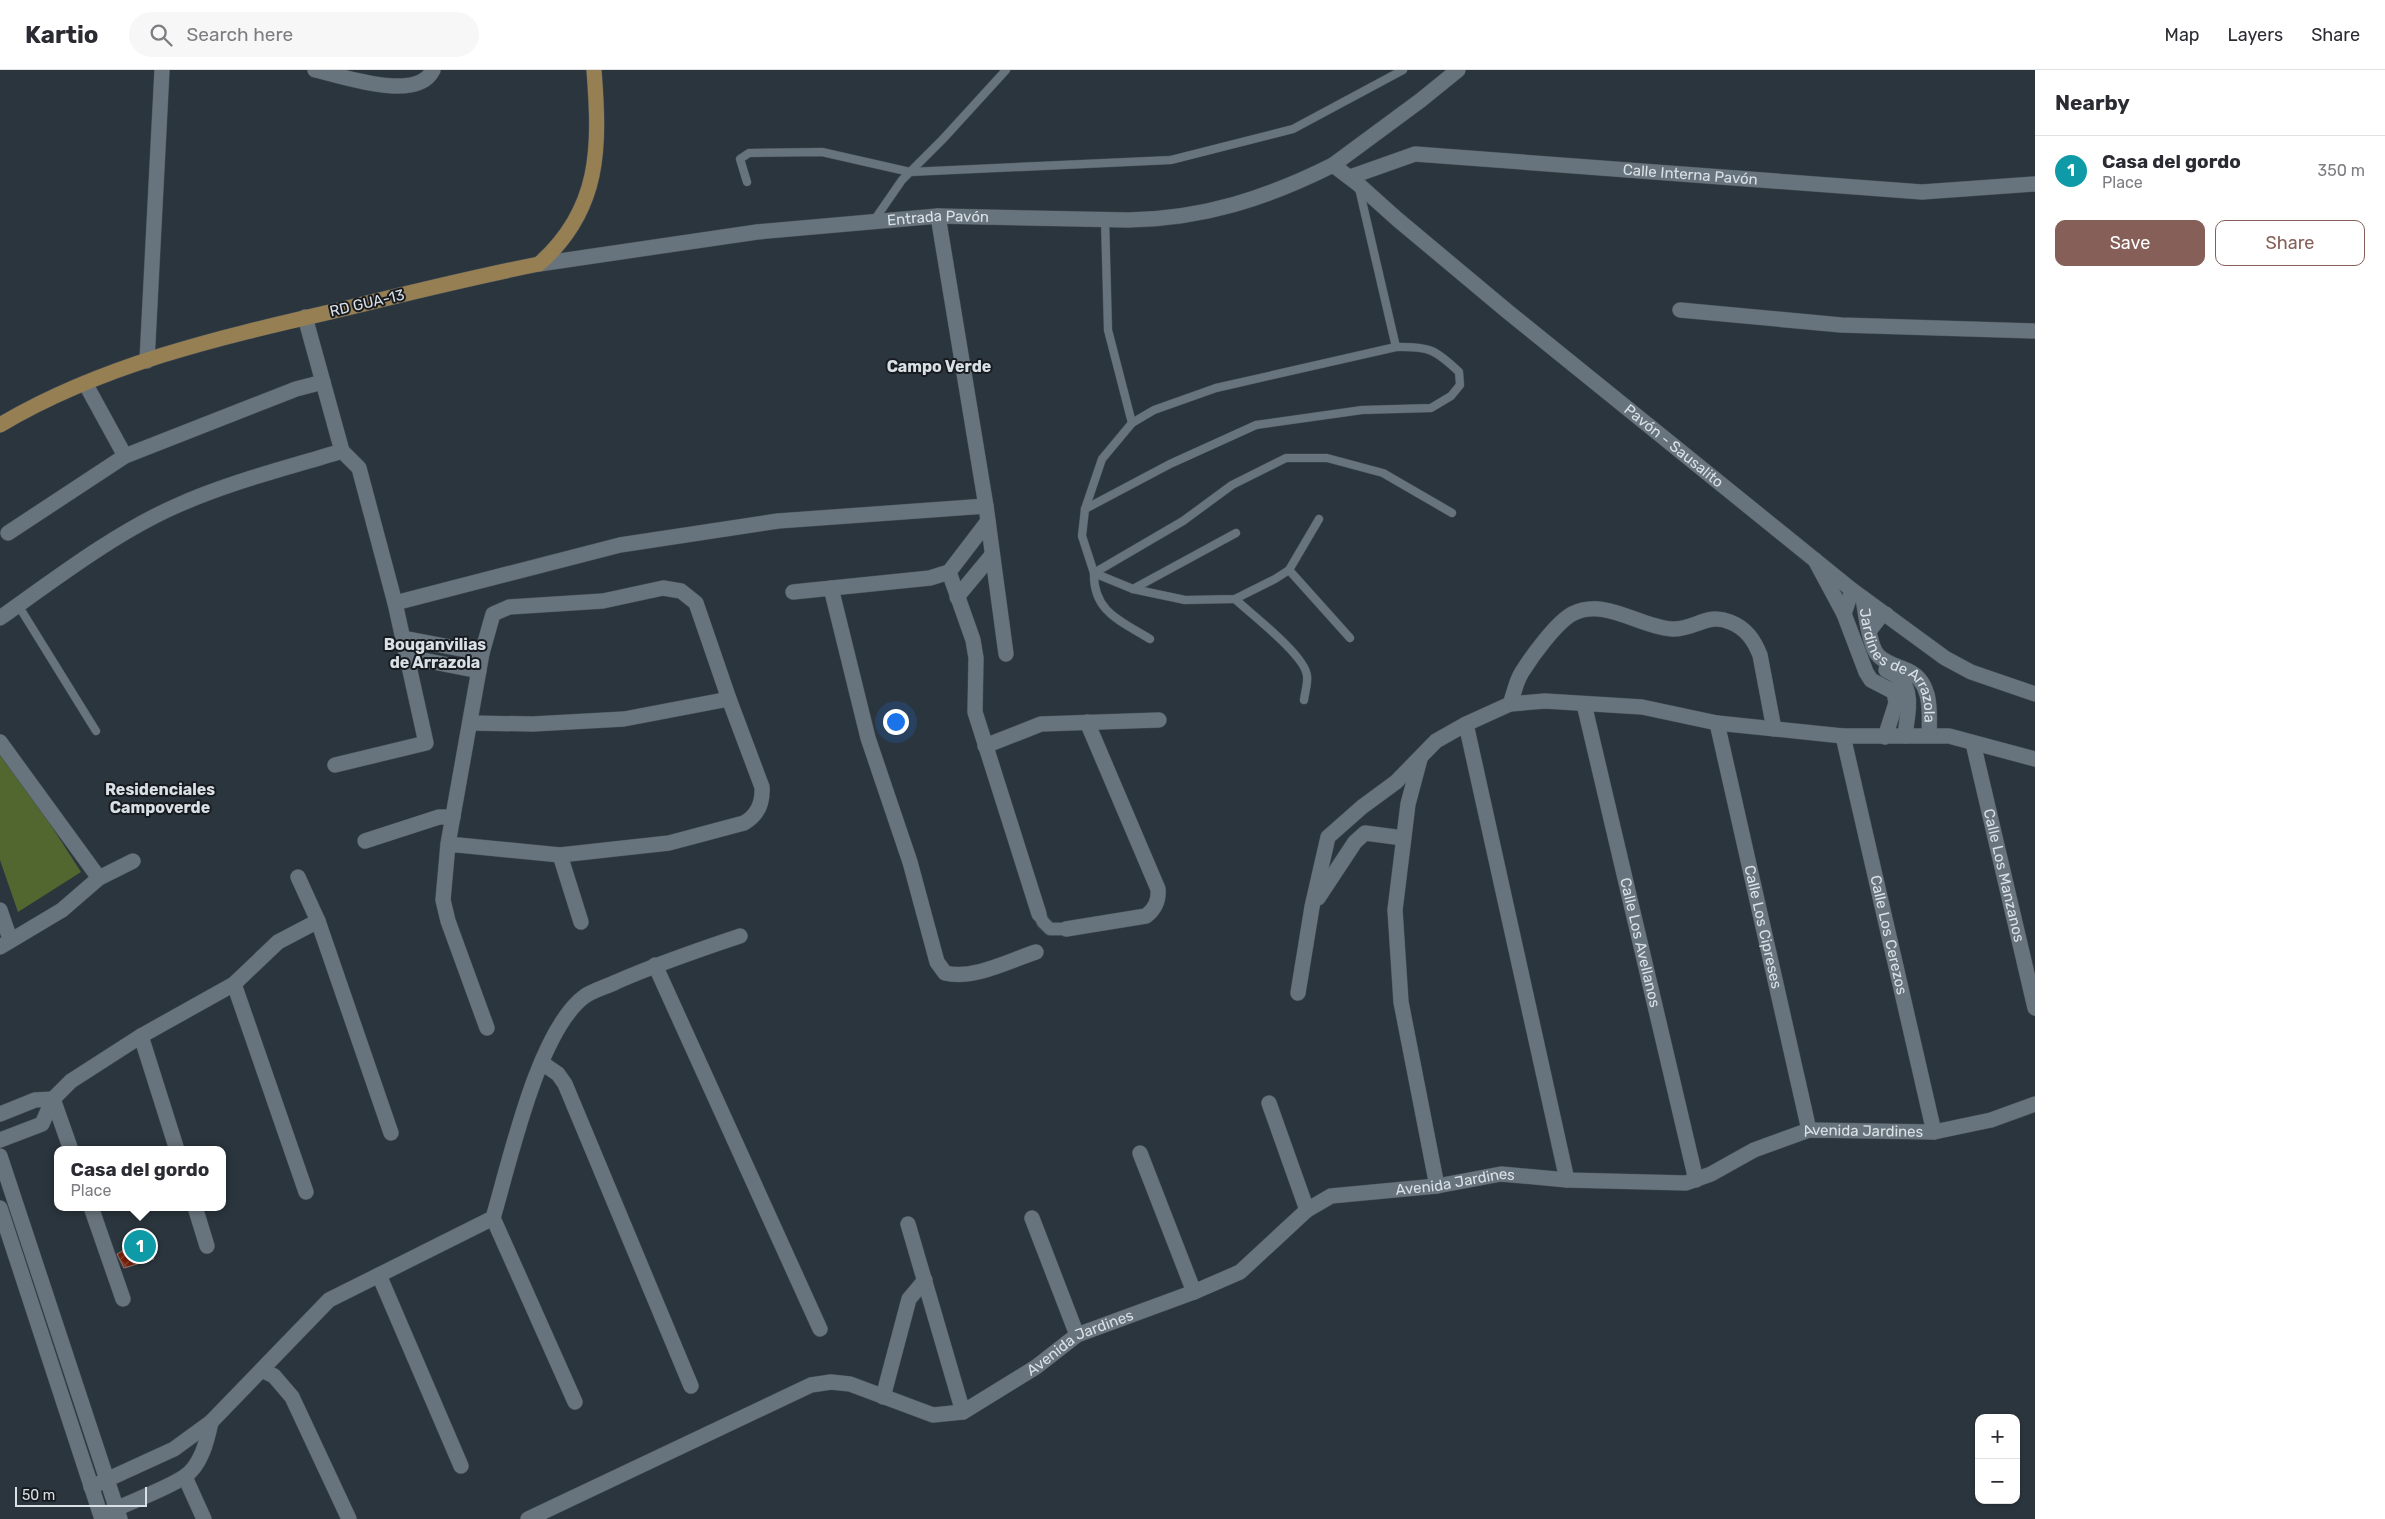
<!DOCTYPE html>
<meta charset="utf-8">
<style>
:root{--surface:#fff;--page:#f7f7f7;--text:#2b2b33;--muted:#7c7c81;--line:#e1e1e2;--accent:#855f58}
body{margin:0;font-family:Rubik,sans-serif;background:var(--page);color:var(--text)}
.controls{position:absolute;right:15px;bottom:15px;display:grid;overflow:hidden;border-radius:10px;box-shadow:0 1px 4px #0004}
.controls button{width:45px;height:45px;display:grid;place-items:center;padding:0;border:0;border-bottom:1px solid var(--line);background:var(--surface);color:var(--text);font:25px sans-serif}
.scale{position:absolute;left:15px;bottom:12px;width:132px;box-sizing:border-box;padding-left:5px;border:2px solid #dae1e6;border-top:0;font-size:14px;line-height:18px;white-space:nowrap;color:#dae1e6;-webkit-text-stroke:4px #181c20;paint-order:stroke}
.you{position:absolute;left:895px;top:651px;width:18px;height:18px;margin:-12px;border:4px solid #fff;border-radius:50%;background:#1a73e8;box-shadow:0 0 0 8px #1a73e833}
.badge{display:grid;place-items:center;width:32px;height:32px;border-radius:50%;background:var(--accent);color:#fff;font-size:16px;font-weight:700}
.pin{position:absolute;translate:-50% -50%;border:2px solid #fff;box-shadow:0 1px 5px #0006}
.popup{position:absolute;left:54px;top:1076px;width:172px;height:65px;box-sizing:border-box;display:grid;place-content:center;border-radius:10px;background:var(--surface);filter:drop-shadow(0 1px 4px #0005);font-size:16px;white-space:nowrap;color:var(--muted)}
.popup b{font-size:19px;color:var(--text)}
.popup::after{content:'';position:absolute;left:50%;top:100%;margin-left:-10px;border:10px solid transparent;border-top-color:var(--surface)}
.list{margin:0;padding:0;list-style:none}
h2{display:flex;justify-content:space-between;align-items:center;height:65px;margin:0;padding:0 20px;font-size:21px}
h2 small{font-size:16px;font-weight:400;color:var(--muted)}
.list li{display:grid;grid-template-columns:32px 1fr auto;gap:15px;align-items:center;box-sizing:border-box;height:70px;padding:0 20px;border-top:1px solid var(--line)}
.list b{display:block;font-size:19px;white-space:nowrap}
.list p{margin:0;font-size:16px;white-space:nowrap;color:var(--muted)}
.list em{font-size:16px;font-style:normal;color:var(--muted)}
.actions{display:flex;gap:10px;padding:15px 20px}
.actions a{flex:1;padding:11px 0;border:1px solid var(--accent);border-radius:10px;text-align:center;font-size:18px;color:var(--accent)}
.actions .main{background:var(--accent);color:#fff}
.icon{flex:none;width:28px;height:28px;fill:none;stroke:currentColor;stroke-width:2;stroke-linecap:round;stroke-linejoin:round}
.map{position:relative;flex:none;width:2035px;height:1449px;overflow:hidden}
header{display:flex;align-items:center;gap:30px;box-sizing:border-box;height:70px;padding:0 25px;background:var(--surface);border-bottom:1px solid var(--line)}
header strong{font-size:24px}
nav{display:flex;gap:28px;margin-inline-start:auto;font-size:18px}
.search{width:350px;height:45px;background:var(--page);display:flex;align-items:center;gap:12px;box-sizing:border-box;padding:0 18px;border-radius:28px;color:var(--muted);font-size:19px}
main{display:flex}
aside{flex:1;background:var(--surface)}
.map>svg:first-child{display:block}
.garden{fill:#526730}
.building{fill:url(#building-cross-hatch);stroke:#897975}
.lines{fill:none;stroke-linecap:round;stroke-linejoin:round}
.service-casing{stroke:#475056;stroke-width:9}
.pedestrian-casing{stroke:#475056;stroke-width:14}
.minor-casing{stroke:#475056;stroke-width:16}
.tertiary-casing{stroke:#475056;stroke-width:16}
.primary-casing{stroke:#475056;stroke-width:16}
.service{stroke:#68747d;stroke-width:8}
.pedestrian{stroke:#68747d;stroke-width:12}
.minor{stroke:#68747d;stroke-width:15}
.tertiary{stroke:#68747d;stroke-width:15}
.primary{stroke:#967f53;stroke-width:15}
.labels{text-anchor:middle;stroke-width:4;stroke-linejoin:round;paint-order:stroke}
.street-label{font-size:15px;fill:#dae1e6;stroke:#181c20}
.neighbourhood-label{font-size:16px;font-weight:bold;fill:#dae1e6;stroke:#181c20}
</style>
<header>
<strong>Kartio</strong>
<div class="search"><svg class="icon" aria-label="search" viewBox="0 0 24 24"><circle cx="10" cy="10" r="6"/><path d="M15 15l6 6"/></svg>Search here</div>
<nav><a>Map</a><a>Layers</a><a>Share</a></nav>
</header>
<main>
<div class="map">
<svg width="2035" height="1449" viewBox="0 0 2035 1449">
<defs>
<pattern id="building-cross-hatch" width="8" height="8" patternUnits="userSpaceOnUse" patternTransform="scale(1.25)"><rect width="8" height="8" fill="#7a220c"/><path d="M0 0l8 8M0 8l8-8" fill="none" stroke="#8c422f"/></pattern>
</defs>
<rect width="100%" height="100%" fill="#2b353d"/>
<path class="garden" d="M0,676L81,802L18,842L0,790Z"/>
<path class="building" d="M147,1167L154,1189L124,1198L117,1184Z"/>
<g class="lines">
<defs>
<g id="service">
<path d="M747,112L740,89L749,83L822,82L910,102L1171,90L1293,59L1403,0"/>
<path d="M1105,149L1108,260L1132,353"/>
<path d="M873,152L902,110L943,69L1006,0"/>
<path d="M1085,439L1170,394L1256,355L1362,340L1431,338L1451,326L1460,315L1459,302C1435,279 1428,276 1396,277"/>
<path d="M1319,449L1289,500L1275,509L1235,529L1185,530L1133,519L1094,503L1082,466L1085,439L1102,389L1132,353L1154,340L1216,318L1396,277L1359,118"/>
<path d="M1289,500L1350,568"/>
<path d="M1133,519L1236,463"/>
<path d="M1235,529C1251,544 1306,586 1307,606C1308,613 1305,622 1304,630"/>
<path d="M18,535L96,661"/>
<path d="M1150,569C1121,551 1093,542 1094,503L1183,451L1232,415L1286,388H1327L1383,403L1452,443"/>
</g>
<path id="pedestrian" d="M1039,844L1043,852L1050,859H1066"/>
<g id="minor">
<path d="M315,0C343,6 417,33 433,0"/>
<path d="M1333,95L1421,30L1458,0"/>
<path id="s1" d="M1350,107L1415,84L1922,122L2035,114"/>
<path d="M938,146L986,436L1006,584"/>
<path d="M1680,240L1841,255L2035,261"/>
<path d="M305,247L342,381L359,398L395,533L426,673L335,695"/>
<path d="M147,291L162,0"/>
<path d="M85,313L125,386"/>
<path d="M8,463L125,386L296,319L323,312"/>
<path d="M1815,490L1844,544L1866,602L1871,610L1894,622L1896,633L1885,667"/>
<path d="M949,502L973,570L976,588L975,642L1039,844"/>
<path d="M831,518L868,668L910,792L937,892L945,903C973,910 1008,891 1036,882"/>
<path d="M793,522L930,508L949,502L988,451"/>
<path d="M957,527L992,485"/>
<path id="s2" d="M1863,528C1865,540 1869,574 1877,584C1882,591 1896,596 1904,599C1932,609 1930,639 1929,664"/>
<path d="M395,533L620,475L778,451L986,436"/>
<path d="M0,548C55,509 115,463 176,436C229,412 287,398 342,381"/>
<path d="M403,568L482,583"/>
<path d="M408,587L479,601"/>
<path d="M1886,600C1917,613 1908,638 1905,666"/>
<path d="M1510,634C1514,624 1516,611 1522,602C1532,586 1556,553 1572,544C1605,527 1639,557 1672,559C1695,560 1707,542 1730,552C1746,558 1754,570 1760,585L1774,659"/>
<path id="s3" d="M1584,634L1696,1110"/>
<path d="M470,653L533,654L624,649L729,629"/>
<path id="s4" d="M1717,653L1809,1060"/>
<path d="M1466,654L1567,1110"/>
<path id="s5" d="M1843,666L1934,1062"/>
<path d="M0,672L99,808"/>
<path id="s6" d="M1973,673L2035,938"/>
<path d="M985,676L1041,654L1159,650"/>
<path d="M1420,689L1408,734L1395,840L1401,932L1437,1116"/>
<path d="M365,771L439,747H453"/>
<path d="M448,774L560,785L669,773L744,753C758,745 763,733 762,717L729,629L696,533L681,521L663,518L603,531L509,537L493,544L482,583L448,774L443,830L448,851L487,958"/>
<path d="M560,785L581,852"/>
<path d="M298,807L318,851L391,1063"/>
<path d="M1318,828L1355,772L1365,763L1403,768"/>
<path d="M0,840L10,869"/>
<path d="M1066,859L1146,846C1155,839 1159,831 1158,819L1087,652"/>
<path d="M0,877L62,840L99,808L133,791"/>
<path d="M655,895L820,1259"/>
<path d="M234,914L306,1122"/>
<path d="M1298,923L1312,837L1328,767L1362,737L1396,712L1436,671L1466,654L1510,634L1545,631L1642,637L1717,653L1843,666H1949L2035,689"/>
<path d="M141,966L177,1080"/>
<path d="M542,993L558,1004L565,1014L691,1316"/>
<path d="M53,1029L71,1080"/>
<path d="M1269,1033L1307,1140"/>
<path d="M0,1044L35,1030L53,1029"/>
<path d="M0,1070L42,1054L53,1029L71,1011L141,966L234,914L278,872L318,851"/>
<path d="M1140,1083L1194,1222"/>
<path d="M0,1086L120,1449"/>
<path d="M91,1137L123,1229"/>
<path d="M195,1137L207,1176"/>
<path d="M0,1138L102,1449"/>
<path d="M493,1148L575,1332"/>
<path d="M1032,1148L1077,1265"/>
<path d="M908,1154L963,1342"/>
<path d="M379,1205L461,1396"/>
<path d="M262,1300L274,1306L292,1327L349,1449"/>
<path d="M883,1327L909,1229L925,1210"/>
<path d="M185,1407L204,1449"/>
<path d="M91,1417L174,1379L211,1352L329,1230L493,1148C510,1091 538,960 585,926C594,920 606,917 616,912C657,894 698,880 740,866"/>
<path d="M109,1442C130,1432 166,1419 184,1407C201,1396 207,1371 211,1352"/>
<path id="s7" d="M528,1449L811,1315L831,1312L850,1314L933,1345L963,1342L1036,1297L1077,1265L1194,1222L1240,1202L1307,1140L1331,1126L1437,1116L1501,1104L1567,1110L1686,1113L1711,1104L1754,1080L1809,1060L1934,1062L1991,1050L2035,1034"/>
</g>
<g id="tertiary">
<path id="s8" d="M539,194L757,162L938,146L1128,150C1203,149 1267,128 1333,95L1358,114L1397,149L1507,241L1852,520L1945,588L1971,602L2035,624"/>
<path d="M1844,544L1852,520"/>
<path d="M1869,561L1880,547L1886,544"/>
</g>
<path id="primary" d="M0,355C104,293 226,266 343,239C408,223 473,207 539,194C601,139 600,77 594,0"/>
</defs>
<use href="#service" class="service-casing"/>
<use href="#pedestrian" class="pedestrian-casing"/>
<use href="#minor" class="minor-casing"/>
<use href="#tertiary" class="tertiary-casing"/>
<use href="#primary" class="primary-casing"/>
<use href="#service" class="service"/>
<use href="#pedestrian" class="pedestrian"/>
<use href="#minor" class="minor"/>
<use href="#tertiary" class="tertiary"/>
<use href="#primary" class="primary"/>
</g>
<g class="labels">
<g class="street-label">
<text dy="5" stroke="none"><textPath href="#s1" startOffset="345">Calle Interna Pavón</textPath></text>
<text dy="5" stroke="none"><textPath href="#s8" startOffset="402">Entrada Pavón</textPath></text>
<text transform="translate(367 233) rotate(-13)" y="5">RD GUA-13</text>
<text dy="5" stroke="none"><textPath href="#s8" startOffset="1248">Pavón - Sausalito</textPath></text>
<text dy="5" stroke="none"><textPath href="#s2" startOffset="82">Jardines de Arrazola</textPath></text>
<text dy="5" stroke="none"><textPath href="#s6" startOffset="136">Calle Los Manzanos</textPath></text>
<text dy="5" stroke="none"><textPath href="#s4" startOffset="209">Calle Los Cipreses</textPath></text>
<text dy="5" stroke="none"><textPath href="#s5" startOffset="204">Calle Los Cerezos</textPath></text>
<text dy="5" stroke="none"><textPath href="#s3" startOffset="245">Calle Los Avellanos</textPath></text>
<text dy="5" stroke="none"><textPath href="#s7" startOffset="1448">Avenida Jardines</textPath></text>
<text dy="5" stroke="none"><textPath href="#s7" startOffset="1028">Avenida Jardines</textPath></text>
<text dy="5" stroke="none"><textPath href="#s7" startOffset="608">Avenida Jardines</textPath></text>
</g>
<g class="neighbourhood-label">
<text x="939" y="302">Campo Verde</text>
<text x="435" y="580">Bouganvilias<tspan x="435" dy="18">de Arrazola</tspan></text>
<text x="160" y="725">Residenciales<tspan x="160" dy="18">Campoverde</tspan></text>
</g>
</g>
</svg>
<div class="controls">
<button>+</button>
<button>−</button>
</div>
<div class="scale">50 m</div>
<div class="you"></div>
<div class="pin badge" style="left:140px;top:1176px;background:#0f9aa8">1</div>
<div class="popup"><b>Casa del gordo</b>Place</div>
</div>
<aside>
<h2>Nearby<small></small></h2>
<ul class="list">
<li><span class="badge" style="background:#0f9aa8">1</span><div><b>Casa del gordo</b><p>Place</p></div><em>350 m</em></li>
</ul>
<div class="actions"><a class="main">Save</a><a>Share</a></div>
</aside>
</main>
